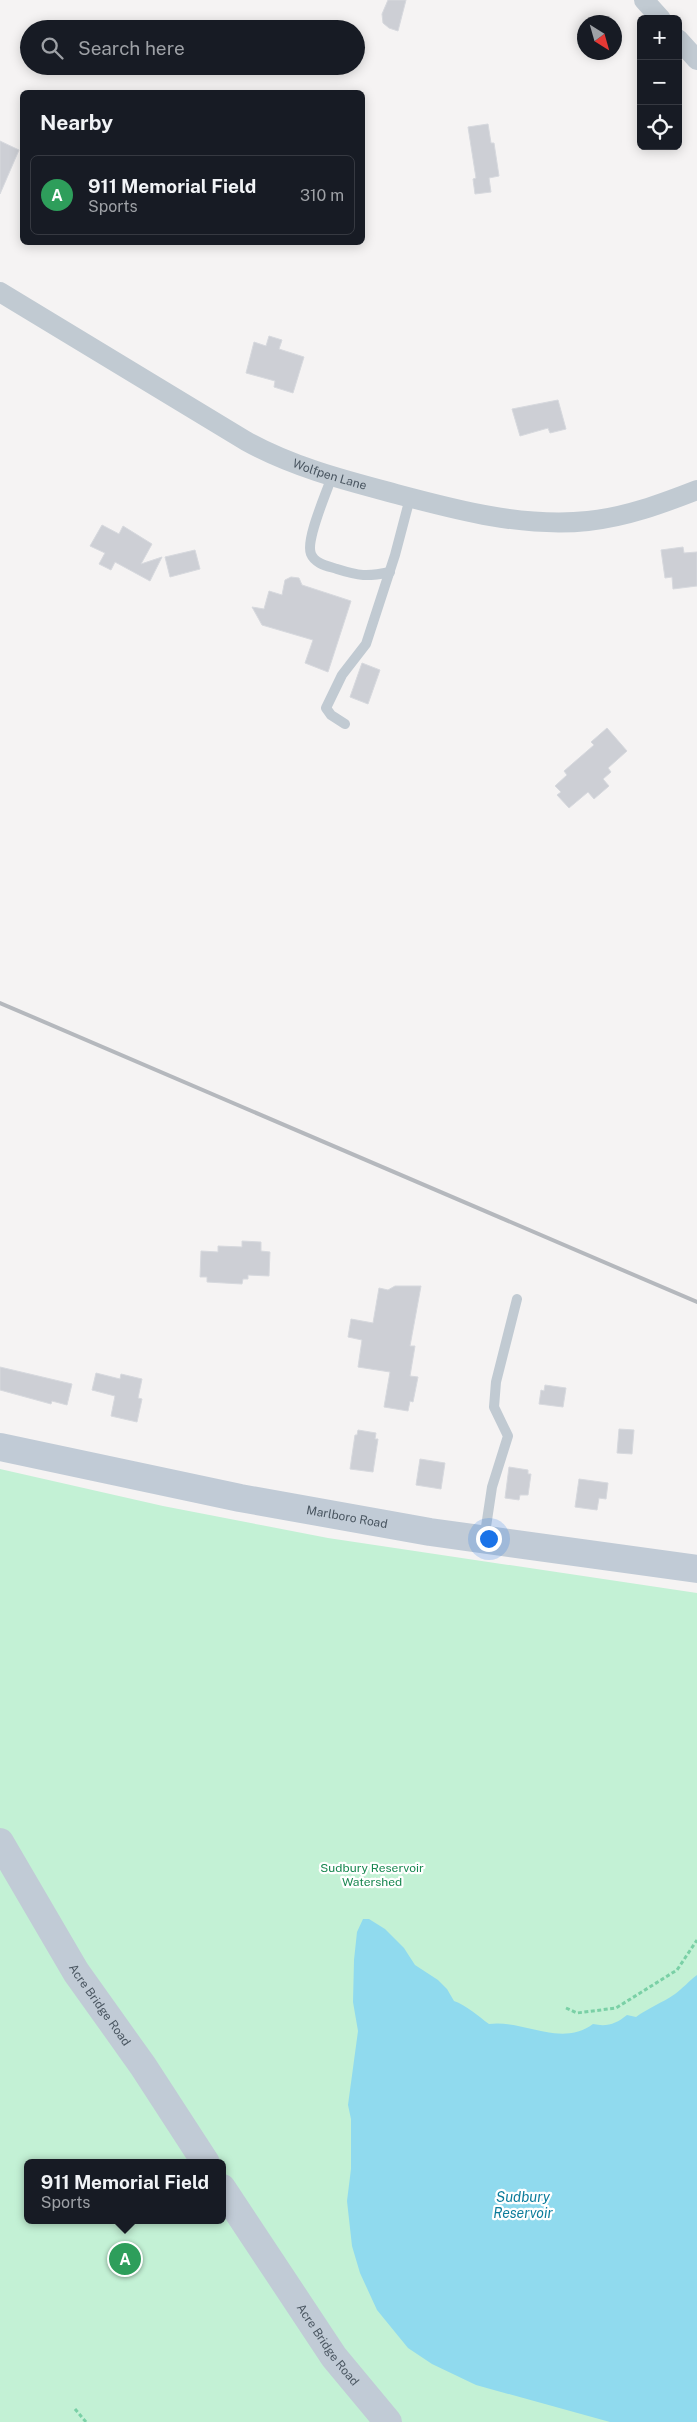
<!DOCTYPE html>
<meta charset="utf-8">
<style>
:root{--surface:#171b24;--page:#242831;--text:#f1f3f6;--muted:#9ea1a6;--line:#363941;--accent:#0f766e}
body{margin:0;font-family:"Public Sans",sans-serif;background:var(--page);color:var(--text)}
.controls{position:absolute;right:15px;top:15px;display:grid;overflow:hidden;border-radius:8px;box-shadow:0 2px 12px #0003}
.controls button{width:45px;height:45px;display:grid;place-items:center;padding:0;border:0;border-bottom:1px solid var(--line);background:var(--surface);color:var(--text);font:25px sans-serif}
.compass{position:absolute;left:577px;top:15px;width:45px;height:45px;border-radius:50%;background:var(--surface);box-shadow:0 2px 12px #0003;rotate:143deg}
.you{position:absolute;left:488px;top:1538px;width:18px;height:18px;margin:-12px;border:4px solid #fff;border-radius:50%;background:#1a73e8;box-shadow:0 0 0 8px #1a73e833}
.badge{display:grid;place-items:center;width:32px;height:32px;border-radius:50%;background:var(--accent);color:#fff;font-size:16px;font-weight:700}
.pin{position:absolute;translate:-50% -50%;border:2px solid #fff;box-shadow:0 1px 5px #0006}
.popup{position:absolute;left:24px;top:2159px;width:202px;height:65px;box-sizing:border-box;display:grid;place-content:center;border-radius:8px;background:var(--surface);filter:drop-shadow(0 1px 4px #0005);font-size:16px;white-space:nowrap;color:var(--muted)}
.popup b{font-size:19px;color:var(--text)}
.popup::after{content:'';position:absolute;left:50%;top:100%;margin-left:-10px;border:10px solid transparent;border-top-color:var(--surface)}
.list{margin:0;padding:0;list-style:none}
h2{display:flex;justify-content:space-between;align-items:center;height:65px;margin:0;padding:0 20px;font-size:21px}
h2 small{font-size:16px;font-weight:400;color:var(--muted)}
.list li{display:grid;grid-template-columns:32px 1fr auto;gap:15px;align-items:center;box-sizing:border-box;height:80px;margin:0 10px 10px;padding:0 10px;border:1px solid var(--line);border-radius:8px}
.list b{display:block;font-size:19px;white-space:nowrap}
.list p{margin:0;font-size:16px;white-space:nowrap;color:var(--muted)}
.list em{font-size:16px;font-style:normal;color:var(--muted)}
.icon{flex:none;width:28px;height:28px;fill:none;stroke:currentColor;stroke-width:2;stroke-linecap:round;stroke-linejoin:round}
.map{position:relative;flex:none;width:697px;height:2422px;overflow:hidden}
.search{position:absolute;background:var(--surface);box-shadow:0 2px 12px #0003;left:20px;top:20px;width:345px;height:55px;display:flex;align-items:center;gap:12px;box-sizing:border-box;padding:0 18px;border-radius:28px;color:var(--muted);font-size:19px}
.panel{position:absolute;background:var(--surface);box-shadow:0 2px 12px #0003;left:20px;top:90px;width:345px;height:155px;border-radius:8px}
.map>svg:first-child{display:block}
.green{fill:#c3f1d5;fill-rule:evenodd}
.water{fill:#90daee}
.building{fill:#cdcfd5;stroke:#d7d9de}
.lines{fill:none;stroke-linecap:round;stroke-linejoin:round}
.path{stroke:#7ad0a6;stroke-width:3;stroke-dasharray:4 2.5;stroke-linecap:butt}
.lane{stroke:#c1cad2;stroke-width:10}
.street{stroke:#c1cad2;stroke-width:20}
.secondary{stroke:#c1cbd6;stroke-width:28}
.rail{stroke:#b5b8bd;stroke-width:4}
.labels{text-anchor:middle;stroke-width:4.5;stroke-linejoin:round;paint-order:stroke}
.street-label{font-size:12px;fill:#4a5661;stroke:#fff}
.park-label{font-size:12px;fill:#17864f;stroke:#fff}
.water-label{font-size:14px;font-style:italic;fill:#0c7c9b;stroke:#fff}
</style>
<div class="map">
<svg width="697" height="2422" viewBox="0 0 697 2422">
<rect width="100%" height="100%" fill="#f5f3f3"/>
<path class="green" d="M0,1469L163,1506L328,1538L697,1593V2422H0ZM28,2163H222V2220H28Z"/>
<path class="water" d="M363,1919H369L385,1929L404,1948L415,1965L438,1980L447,1989L454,2001C466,2005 478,2016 489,2024C522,2019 561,2048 593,2024C607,2027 616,2024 627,2015L636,2017C648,2008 662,2003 675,1994C682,1989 689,1981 697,1975V2422H610L476,2385L432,2364L408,2348L377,2310L360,2273L352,2246L347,2201L351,2169V2119L348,2105L358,2031L353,2002L354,1960L357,1932Z"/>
<g class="building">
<path d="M388,0H406L398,31L389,28L383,23L382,14Z"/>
<path d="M488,124L491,143H494L499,176L489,178L491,192L475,194L473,179L476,178L468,127Z"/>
<path d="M0,141L19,150L0,194Z"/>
<path d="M269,336L282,340L279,349L304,357L293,393L274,387L275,381L246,373L254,342L266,346Z"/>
<path d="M558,400L566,429L550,433L548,428L520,436L512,409Z"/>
<path d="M102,525L119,534L123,526L152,544L141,564L162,557L150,581L115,562L111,570L99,564L105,553L90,546Z"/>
<path d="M683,547L684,553L697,552V586L673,589L672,577L665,578L661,550Z"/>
<path d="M195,550L200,569L170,577L165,557Z"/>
<path d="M291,577L299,578L302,585L351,601L328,672L305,663L313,640L262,625L252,607L264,609L269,591L282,595L285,580Z"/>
<path d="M362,663L380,670L368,704L350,697Z"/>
<path d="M607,728L627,751L608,768L611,772L603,779L609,786L594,799L588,792L569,808L557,795L561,792L555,786L567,775L564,771L594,745L591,742Z"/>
<path d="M242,1241L261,1242V1251L270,1252L269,1276L248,1275V1279H243L242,1284L207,1282V1277H200L201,1251L218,1252V1246L242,1247Z"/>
<path d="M395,1286H421L410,1346H415L410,1376L418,1377L413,1402L410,1401L408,1411L384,1407L390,1372L358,1367L362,1340L348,1337L351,1319L373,1323L379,1288L388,1290Z"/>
<path d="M0,1367L72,1384L67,1405L52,1401L51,1404L0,1390Z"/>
<path d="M96,1373L120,1379L121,1374L142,1379L138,1398L142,1399L137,1422L111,1416L115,1396L92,1390Z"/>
<path d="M545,1385L566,1388L563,1407L539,1404L541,1390L544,1391Z"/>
<path d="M619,1429L634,1430L632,1454L617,1453Z"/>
<path d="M358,1430L376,1433L375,1439H378L373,1472L350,1469L355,1435H357Z"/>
<path d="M420,1459L445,1463L441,1489L416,1485Z"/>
<path d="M509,1467L528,1470V1474H531L528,1495H520L519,1500L505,1498Z"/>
<path d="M579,1479L608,1483L606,1499L599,1498L597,1510L575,1507Z"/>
</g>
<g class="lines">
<g class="path">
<path d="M566,2008L577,2013L616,2008L677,1970L697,1940"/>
<path d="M75,2409L86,2422"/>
</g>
<g class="lane">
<path d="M332,476C327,492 305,540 311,554C315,564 328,566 337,569C359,576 367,577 390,572"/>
<path d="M345,724L331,715L326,708L342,675L366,644L395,555L410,498"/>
<path d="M484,1540L492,1487L508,1436L494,1407L496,1382L517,1299"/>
</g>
<g class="street">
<path d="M644,0L661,19"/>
<path d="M678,39L697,60"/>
<path id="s1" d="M0,292L246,441C291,466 340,479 389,492C453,509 521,528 588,521C626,517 661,504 697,490"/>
</g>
<g class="secondary">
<path id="s2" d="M0,1447L240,1498L430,1532L697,1569"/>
<path id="s3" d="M0,1842L76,1972L143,2066L206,2163"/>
<path id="s4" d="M222,2188L334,2357L388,2422"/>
</g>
<path class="rail" d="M0,1003L697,1302"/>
</g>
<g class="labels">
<g class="street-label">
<text dy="4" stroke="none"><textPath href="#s1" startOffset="378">Wolfpen Lane</textPath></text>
<text dy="4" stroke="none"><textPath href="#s2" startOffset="354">Marlboro Road</textPath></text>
<text dy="4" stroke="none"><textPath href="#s3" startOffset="191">Acre Bridge Road</textPath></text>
<text dy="4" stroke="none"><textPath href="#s4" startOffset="189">Acre Bridge Road</textPath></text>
</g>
<g class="park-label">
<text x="372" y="1872">Sudbury Reservoir<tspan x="372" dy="14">Watershed</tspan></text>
</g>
<g class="water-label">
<text x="523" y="2202">Sudbury<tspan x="523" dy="16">Reservoir</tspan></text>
</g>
</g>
</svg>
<div class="controls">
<button>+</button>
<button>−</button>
<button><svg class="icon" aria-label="locate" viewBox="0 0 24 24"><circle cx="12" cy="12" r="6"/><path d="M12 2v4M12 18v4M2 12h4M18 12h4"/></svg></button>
</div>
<svg class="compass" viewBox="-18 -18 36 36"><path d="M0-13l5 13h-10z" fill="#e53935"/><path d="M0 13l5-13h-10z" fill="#9ea1a6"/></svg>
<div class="you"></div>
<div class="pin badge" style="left:125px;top:2259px;background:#2e9e5b">A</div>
<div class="popup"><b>911 Memorial Field</b>Sports</div>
<div class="search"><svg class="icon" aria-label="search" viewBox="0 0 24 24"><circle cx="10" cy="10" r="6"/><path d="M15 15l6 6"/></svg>Search here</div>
<section class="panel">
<h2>Nearby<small></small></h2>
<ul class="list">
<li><span class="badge" style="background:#2e9e5b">A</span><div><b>911 Memorial Field</b><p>Sports</p></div><em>310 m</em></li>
</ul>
</section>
</div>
